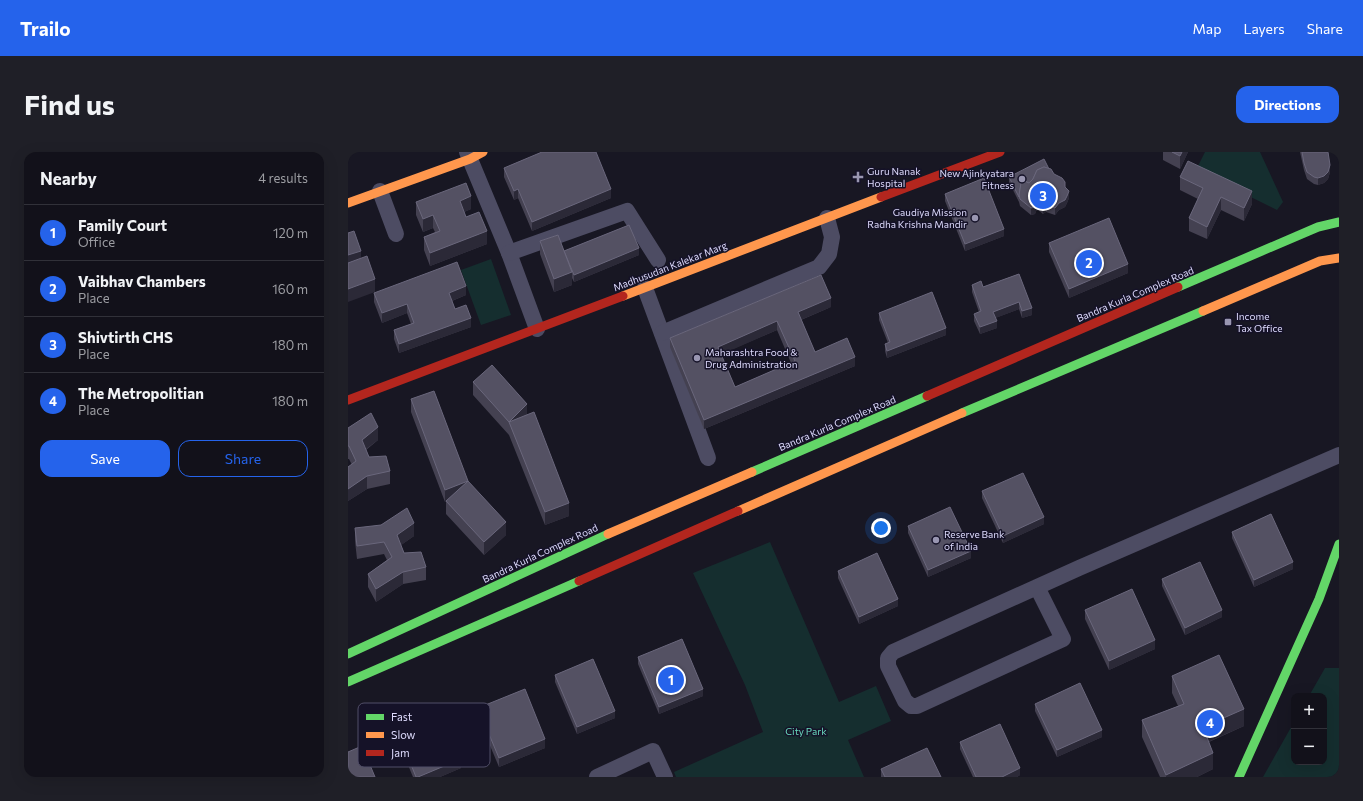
<!DOCTYPE html>
<meta charset="utf-8">
<style>
:root{--surface:#12111a;--page:#1f1f27;--text:#f1f3f6;--muted:#9c9da2;--line:#313139;--accent:#2563eb}
body{margin:0;font-family:Commissioner,sans-serif;background:var(--page);color:var(--text)}
.controls{position:absolute;right:12px;bottom:12px;display:grid;overflow:hidden;border-radius:8px;box-shadow:0 4px 16px #0002}
.controls button{width:36px;height:36px;display:grid;place-items:center;padding:0;border:0;border-bottom:1px solid var(--line);background:var(--surface);color:var(--text);font:20px sans-serif}
.you{position:absolute;left:533px;top:376px;width:14px;height:14px;margin:-10px;border:3px solid #fff;border-radius:50%;background:#1a73e8;box-shadow:0 0 0 6px #1a73e833}
.badge{display:grid;place-items:center;width:26px;height:26px;border-radius:50%;background:var(--accent);color:#fff;font-size:13px;font-weight:700}
.pin{position:absolute;translate:-50% -50%;border:2px solid #fff;box-shadow:0 1px 4px #0006}
.list{margin:0;padding:0;list-style:none}
h2{display:flex;justify-content:space-between;align-items:center;height:52px;margin:0;padding:0 16px;font-size:17px}
h2 small{font-size:13px;font-weight:400;color:var(--muted)}
.list li{display:grid;grid-template-columns:26px 1fr auto;gap:12px;align-items:center;box-sizing:border-box;height:56px;padding:0 16px;border-top:1px solid var(--line)}
.list b{display:block;font-size:15px;white-space:nowrap}
.list p{margin:0;font-size:13px;white-space:nowrap;color:var(--muted)}
.list em{font-size:13px;font-style:normal;color:var(--muted)}
.actions{display:flex;gap:8px;padding:12px 16px}
.actions a{flex:1;padding:9px 0;border:1px solid var(--accent);border-radius:12px;text-align:center;font-size:14px;color:var(--accent)}
.actions .main{background:var(--accent);color:#fff}
.map{position:relative;flex:none;width:991px;height:625px;overflow:hidden;border-radius:12px}
header{display:flex;align-items:center;gap:24px;box-sizing:border-box;height:56px;padding:0 20px;background:var(--accent);color:#fff}
header strong{font-size:19px}
nav{display:flex;gap:22px;margin-inline-start:auto;font-size:14px}
.intro{display:flex;align-items:center;justify-content:space-between;box-sizing:border-box;height:96px;padding:0 24px}
h1{margin:0;font-size:28px}
.button{padding:10px 18px;border-radius:12px;background:var(--accent);color:#fff;font-size:14px;font-weight:700}
main{display:flex;gap:24px;padding:0 24px}
aside{flex:1;background:var(--surface);border-radius:12px;box-shadow:0 4px 16px #0002}
.map>svg:first-child{display:block}
.green{fill:#152e2f}
.lines{fill:none;stroke-linecap:round;stroke-linejoin:round}
.street{stroke:#4d4c63;stroke-width:16}
.fast{stroke:#63d668;stroke-width:9}
.slow{stroke:#ff974d;stroke-width:9}
.jam{stroke:#b3261e;stroke-width:9}
.wall{fill:#444151;fill-rule:evenodd}
.shaded-wall{fill:#2b2937}
.building{fill:#545163;stroke:#6a677c;fill-rule:evenodd}
.poi-dot{fill:#9996b1;stroke:#151228;stroke-width:1.5}
.labels{text-anchor:middle;stroke-width:3;stroke-linejoin:round;paint-order:stroke}
.poi-label{font-size:10px;fill:#dedbfd;stroke:#151228;text-anchor:start}
.street-label{font-size:10px;fill:#dedbfd;stroke:#151228}
.park-label{font-size:10px;fill:#69dabe;stroke:#151228}
.key{fill:#151228;stroke:#514e68;stroke-width:1}
.key-label{font-size:11px;fill:#dedbfd}
</style>
<header>
<strong>Trailo</strong>
<nav><a>Map</a><a>Layers</a><a>Share</a></nav>
</header>
<div class="intro"><h1>Find us</h1><a class="button">Directions</a></div>
<main>
<aside>
<h2>Nearby<small>4 results</small></h2>
<ul class="list">
<li><span class="badge">1</span><div><b>Family Court</b><p>Office</p></div><em>120 m</em></li>
<li><span class="badge">2</span><div><b>Vaibhav Chambers</b><p>Place</p></div><em>160 m</em></li>
<li><span class="badge">3</span><div><b>Shivtirth CHS</b><p>Place</p></div><em>180 m</em></li>
<li><span class="badge">4</span><div><b>The Metropolitian</b><p>Place</p></div><em>180 m</em></li>
</ul>
<div class="actions"><a class="main">Save</a><a>Share</a></div>
</aside>
<div class="map">
<svg width="991" height="625" viewBox="0 0 991 625">
<rect width="100%" height="100%" fill="#181723"/>
<g class="green">
<path d="M857,0H912L935,50L929,58L848,18Z"/>
<path d="M143,107L163,163L133,173L113,118Z"/>
<path d="M422,390L491,550L528,534L543,569L500,588L516,625H328L326,620L415,580L397,533L345,421Z"/>
<path d="M977,516H991V625H915L946,570V610H976V544H961Z"/>
</g>
<g class="lines">
<g class="street">
<path d="M119,0L161,101L189,177"/>
<path d="M32,39L48,82"/>
<path d="M161,101L279,59L310,108"/>
<path d="M297,136L360,306"/>
<path d="M314,181L471,115L481,102L484,85L479,66"/>
<path d="M689,435L715,487L569,554H563L557,549L540,514V506L545,500L731,416L991,303"/>
<path d="M249,625L305,599L317,625"/>
</g>
<g class="fast">
<path d="M830,135L970,75L991,70"/>
<path d="M614,261L855,159"/>
<path d="M404,320L579,244"/>
<path d="M0,502L260,382"/>
<path d="M0,530L231,429"/>
<path d="M891,625L971,447L991,392"/>
</g>
<g class="slow">
<path d="M0,51L122,7L135,0"/>
<path d="M275,144L533,45"/>
<path d="M855,159L972,109L991,106"/>
<path d="M390,359L614,261"/>
<path d="M260,382L404,320"/>
</g>
<g class="jam">
<path d="M533,45L652,0"/>
<path d="M579,244L830,135"/>
<path d="M0,248L275,144"/>
<path d="M231,429L390,359"/>
</g>
</g>
<g class="wall">
<path d="M815,0H840L832,17L815,8Z"/>
<path d="M952,0H980L982,20L980,27L976,31L970,33L966,32L959,27L956,18Z"/>
<path d="M156,16L263,46L184,79L170,46L166,48L156,25Z"/>
<path d="M701,17L717,36L721,46L719,51L717,55L711,58L707,63L698,60L695,62L690,58L688,59L687,62L683,63L672,54L671,50L661,30V25Z"/>
<path d="M832,25L904,52L896,69L873,58L859,87L841,79V66L850,47L832,38Z"/>
<path d="M597,42L656,84L617,99L597,49Z"/>
<path d="M68,50L123,57L116,60L118,65L139,92L82,114L76,98V85L87,80L85,76L75,80L68,63Z"/>
<path d="M192,89L216,99L291,103L226,130L224,126V133L206,140L192,102Z"/>
<path d="M701,91L780,121L721,146L701,100Z"/>
<path d="M671,122L684,163L674,166L671,157L647,166L649,176L632,182L626,169V162L631,160L624,140V133L635,135Z"/>
<path d="M26,141L118,143L104,149L107,157L123,175L51,201L46,187V178L63,172L59,161L34,171L26,150Z"/>
<path d="M483,155L453,168L467,200L507,214L356,277L322,195V186ZM429,178L443,211L387,235L373,202Z"/>
<path d="M531,161L598,183L539,206L537,199V192L540,191L531,168Z"/>
<path d="M125,230L179,263L221,364L197,373L161,283L125,243Z"/>
<path d="M63,247L120,329L158,383L136,403L98,362V350H97L63,260Z"/>
<path d="M0,276L30,288L18,298L21,305L42,319V332L19,337L0,349V315L4,313L1,307H0Z"/>
<path d="M634,339L696,372L655,391L634,346Z"/>
<path d="M560,374L623,406L580,425L560,381Z"/>
<path d="M7,376L66,384L53,393L56,401L78,415V428L55,432L28,450L20,435V422L39,408L36,402L9,407L7,389Z"/>
<path d="M884,380L945,417L906,435L884,386Z"/>
<path d="M490,419L550,454L511,472L490,426Z"/>
<path d="M814,427L874,465L837,483L814,434Z"/>
<path d="M737,458L807,497L761,518L737,467Z"/>
<path d="M290,505L355,544L311,562L290,512Z"/>
<path d="M207,523L267,566L229,582L207,530Z"/>
<path d="M824,524L896,574L861,590L865,617L849,625H812L794,585V568L830,554L824,541Z"/>
<path d="M687,552L754,585L709,605L687,559Z"/>
<path d="M130,556L197,596L151,615L130,565Z"/>
<path d="M48,575L113,616L92,625H65L48,584Z"/>
<path d="M612,590L672,623L669,625H625L612,597Z"/>
<path d="M533,617L593,625H533Z"/>
</g>
<g class="shaded-wall">
<path d="M834,0H840L832,17V4Z"/>
<path d="M982,13V20L980,27L976,31L970,33V26Z"/>
<path d="M170,37V46L166,48V39Z"/>
<path d="M263,37V46L184,79V70Z"/>
<path d="M721,39V46L719,51L717,55L711,58L707,63V56Z"/>
<path d="M904,39V52L896,69V56Z"/>
<path d="M123,44V57L112,62V49Z"/>
<path d="M873,45V58L859,87V75Z"/>
<path d="M690,51V58L688,59L687,62L683,63V56Z"/>
<path d="M698,53V60L695,62V55Z"/>
<path d="M85,63V76L75,80V67Z"/>
<path d="M656,77V84L617,99V92Z"/>
<path d="M139,79V92L82,114V101Z"/>
<path d="M291,96V103L226,130V123Z"/>
<path d="M13,99V111L0,116V103Z"/>
<path d="M780,112V121L721,146V137Z"/>
<path d="M224,120V133L206,140V127Z"/>
<path d="M27,127V140L0,150V137Z"/>
<path d="M118,134V143L101,150V141Z"/>
<path d="M483,146V155L450,169V160Z"/>
<path d="M671,150V157L645,167V160Z"/>
<path d="M59,152V161L34,171V161Z"/>
<path d="M684,156V163L674,166V159Z"/>
<path d="M123,166V175L51,201V192Z"/>
<path d="M429,169V178L370,204V195Z"/>
<path d="M649,169V176L632,182V175Z"/>
<path d="M598,176V183L539,206V199Z"/>
<path d="M507,205V214L356,277V268Z"/>
<path d="M179,252V265L161,270Z"/>
<path d="M30,275V288L14,300V288Z"/>
<path d="M19,324V337L0,349V337Z"/>
<path d="M120,329V342L97,350V338Z"/>
<path d="M221,351V364L197,373V360Z"/>
<path d="M696,365V372L655,391V384Z"/>
<path d="M158,370V383L136,403V390Z"/>
<path d="M66,371V384L49,396V383Z"/>
<path d="M623,399V406L580,425V418Z"/>
<path d="M945,410V417L906,435V428Z"/>
<path d="M55,420V432L28,450V437Z"/>
<path d="M550,447V454L511,472V465Z"/>
<path d="M874,458V465L837,483V476Z"/>
<path d="M807,488V497L761,518V509Z"/>
<path d="M355,537V544L311,562V555Z"/>
<path d="M896,557V574L855,592V575Z"/>
<path d="M267,559V566L229,582V575Z"/>
<path d="M754,578V585L709,605V598Z"/>
<path d="M197,587V596L151,615V606Z"/>
<path d="M865,601V617L849,625H818V623Z"/>
<path d="M113,607V616L92,625H70Z"/>
<path d="M672,616V623L669,625H654Z"/>
</g>
<g class="building">
<path d="M194,0H248L263,37L184,70L170,37L166,39L156,16Z"/>
<path d="M824,0H834L832,4Z"/>
<path d="M954,0H980L982,13L980,20L976,24L970,26L966,25L959,20L956,11Z"/>
<path d="M696,7L701,17L696,15L689,18L685,27L681,31L676,29L673,31L671,45L661,25Z"/>
<path d="M840,9L904,39L896,56L873,45L859,75L841,66L855,36L832,25Z"/>
<path d="M696,15L703,17L706,22L714,26L717,30V35L721,39L719,44L717,48L711,51L707,56L698,53L695,55L690,51L688,52L687,55L683,56L672,47L671,43L673,31L676,29L681,31L685,27L689,18Z"/>
<path d="M636,26L656,77L617,92L597,42Z"/>
<path d="M118,31L123,44L112,49L118,65L131,60L139,79L82,101L76,85L92,79L85,63L75,67L68,50Z"/>
<path d="M761,66L780,112L721,137L701,91Z"/>
<path d="M281,73L291,96L226,123L216,99Z"/>
<path d="M6,79L13,99L0,103V81Z"/>
<path d="M210,83L224,120L206,127L192,89Z"/>
<path d="M19,104L27,127L0,137V111Z"/>
<path d="M109,110L118,134L101,141L107,157L118,153L123,166L51,192L46,178L66,171L59,152L34,161L26,141Z"/>
<path d="M671,122L684,156L674,159L671,150L645,160L649,169L632,175L626,162L633,159L624,133L633,129L635,135Z"/>
<path d="M473,123L483,146L450,160L467,200L499,186L507,205L356,268L322,186ZM429,169L447,209L387,235L370,195Z"/>
<path d="M584,140L598,176L539,199L537,192L542,190L531,161Z"/>
<path d="M144,213L179,252L161,270L186,260L221,351L197,360L161,270L125,230Z"/>
<path d="M86,239L120,329L158,370L136,390L98,349L120,329L97,338L63,247Z"/>
<path d="M23,261L30,275L14,288L21,305L38,304L42,319L19,324L0,337V315L8,309L1,294H0V276Z"/>
<path d="M675,321L696,365L655,384L634,339Z"/>
<path d="M602,355L623,399L580,418L560,374Z"/>
<path d="M59,356L66,371L49,383L56,401L73,400L78,415L55,420L28,437L20,422L44,405L36,390L9,394L7,376L33,373Z"/>
<path d="M923,362L945,410L906,428L884,380Z"/>
<path d="M529,401L550,447L511,465L490,419Z"/>
<path d="M852,410L874,458L837,476L814,427Z"/>
<path d="M784,437L807,488L761,509L737,458Z"/>
<path d="M334,487L355,537L311,555L290,505Z"/>
<path d="M871,503L896,557L855,575L865,601L818,623L794,568L836,552L824,524Z"/>
<path d="M245,507L267,559L229,575L207,523Z"/>
<path d="M732,531L754,578L709,598L687,552Z"/>
<path d="M177,537L197,587L151,606L130,556Z"/>
<path d="M92,557L113,607L70,625H68L48,575Z"/>
<path d="M652,572L672,616L654,625H628L612,590Z"/>
<path d="M14,594L27,625H0V600Z"/>
<path d="M579,596L593,625H537L533,617Z"/>
</g>
<g class="poi-dot">
<path d="M508 19h4v4h4v4h-4v4h-4v-4h-4v-4h4z"/>
<circle cx="674" cy="27" r="4"/>
<circle cx="627" cy="66" r="4"/>
<rect x="876" y="166" width="8" height="8" rx="2"/>
<circle cx="349" cy="206" r="4"/>
<circle cx="588" cy="388" r="4"/>
</g>
<g class="labels">
<g class="poi-label">
<text x="519" y="23">Guru Nanak<tspan x="519" dy="12">Hospital</tspan></text>
<text x="666" y="25" text-anchor="end">New Ajinkyatara<tspan x="666" dy="12">Fitness</tspan></text>
<text x="619" y="64" text-anchor="end">Gaudiya Mission<tspan x="619" dy="12">Radha Krishna Mandir</tspan></text>
<text x="888" y="168">Income<tspan x="888" dy="12">Tax Office</tspan></text>
<text x="357" y="204">Maharashtra Food &amp;<tspan x="357" dy="12">Drug Administration</tspan></text>
<text x="596" y="386">Reserve Bank<tspan x="596" dy="12">of India</tspan></text>
</g>
<g class="street-label">
<text transform="translate(322 114) rotate(-21)" y="4">Madhusudan Kalekar Marg</text>
<text transform="translate(787 142) rotate(-23)" y="4">Bandra Kurla Complex Road</text>
<text transform="translate(489 271) rotate(-23)" y="4">Bandra Kurla Complex Road</text>
<text transform="translate(192 401) rotate(-25)" y="4">Bandra Kurla Complex Road</text>
</g>
<g class="park-label">
<text x="458" y="583">City Park</text>
</g>
</g>
<rect x="10" y="551" width="132" height="64" rx="6" class="key"/>
<rect x="18" y="562" width="18" height="6" fill="#63d668"/>
<rect x="18" y="580" width="18" height="6" fill="#ff974d"/>
<rect x="18" y="598" width="18" height="6" fill="#b3261e"/>
<g class="key-label">
<text x="43" y="569">Fast</text>
<text x="43" y="587">Slow</text>
<text x="43" y="605">Jam</text>
</g>
</svg>
<div class="controls">
<button>+</button>
<button>−</button>
</div>
<div class="you"></div>
<div class="pin badge" style="left:323px;top:528px">1</div>
<div class="pin badge" style="left:741px;top:111px">2</div>
<div class="pin badge" style="left:695px;top:44px">3</div>
<div class="pin badge" style="left:862px;top:571px">4</div>
</div>
</main>
